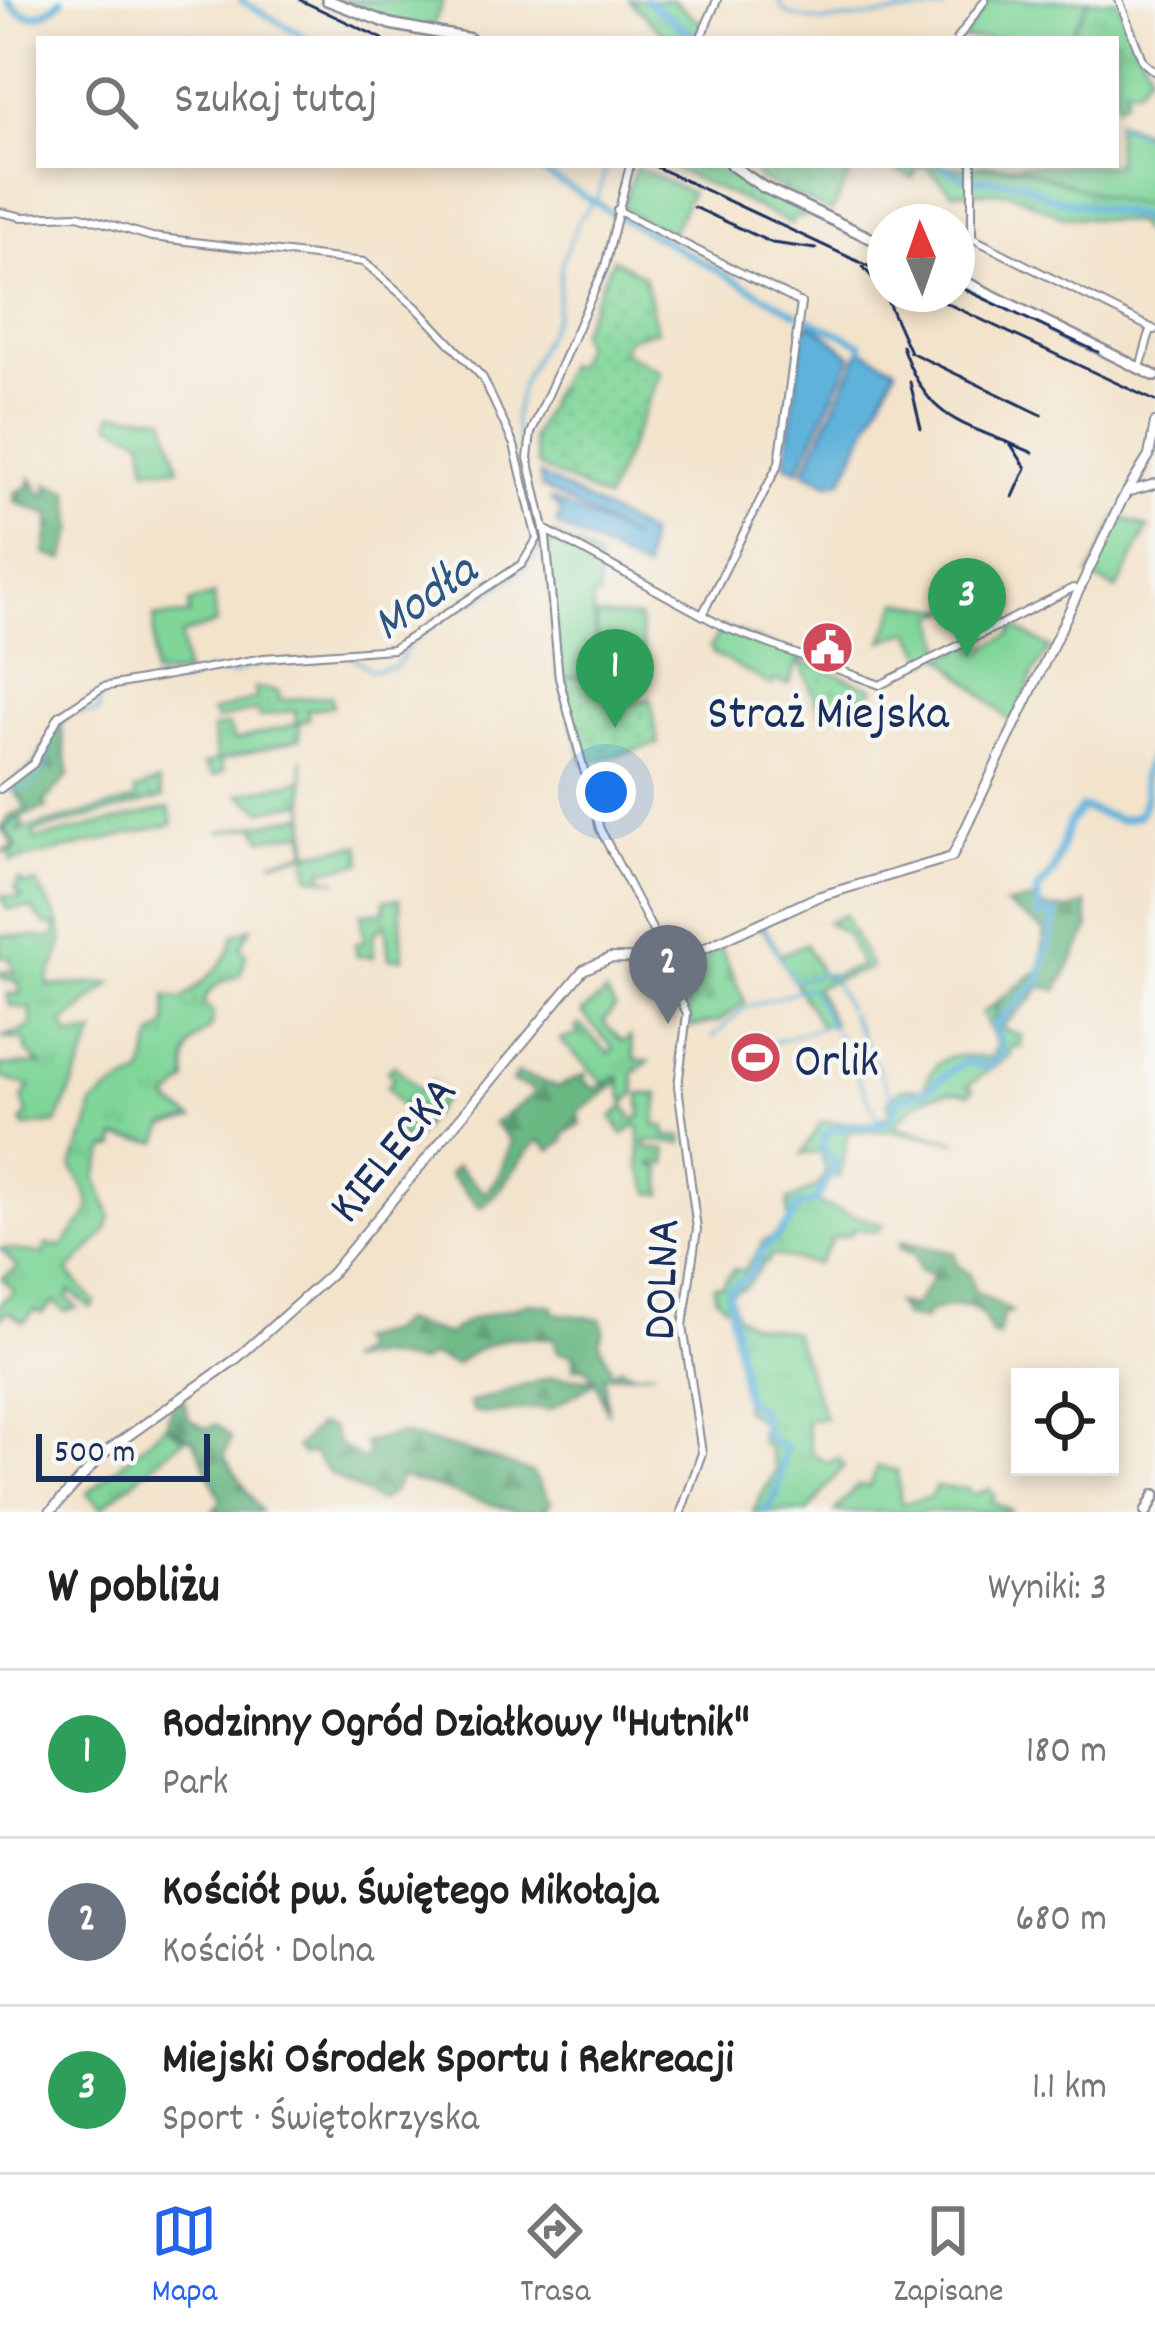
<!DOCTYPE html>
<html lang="pl">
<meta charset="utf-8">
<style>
:root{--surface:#fff;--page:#f2f2f2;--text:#222;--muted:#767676;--line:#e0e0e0;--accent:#2563eb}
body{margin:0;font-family:Dekko,sans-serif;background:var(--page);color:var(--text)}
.controls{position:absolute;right:36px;bottom:36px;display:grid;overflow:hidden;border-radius:0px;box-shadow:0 6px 18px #0003}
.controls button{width:108px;height:108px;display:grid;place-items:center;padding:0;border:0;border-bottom:3px solid var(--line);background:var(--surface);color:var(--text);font:60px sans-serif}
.compass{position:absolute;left:867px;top:204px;width:108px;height:108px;border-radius:50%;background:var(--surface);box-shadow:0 6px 18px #0003;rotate:358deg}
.scale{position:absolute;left:36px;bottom:30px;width:174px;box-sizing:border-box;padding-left:12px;border:6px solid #1b2f5e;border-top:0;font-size:33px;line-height:42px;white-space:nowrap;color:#1b2f5e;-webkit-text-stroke:9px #f6f6f2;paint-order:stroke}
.you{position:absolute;left:606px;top:792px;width:42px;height:42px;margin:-30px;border:9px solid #fff;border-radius:50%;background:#1a73e8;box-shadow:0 0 0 18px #1a73e833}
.badge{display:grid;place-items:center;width:78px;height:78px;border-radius:50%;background:var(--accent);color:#fff;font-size:39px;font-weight:700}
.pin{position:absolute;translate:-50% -99px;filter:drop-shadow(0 3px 6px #0008)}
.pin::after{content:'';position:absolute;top:63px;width:42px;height:36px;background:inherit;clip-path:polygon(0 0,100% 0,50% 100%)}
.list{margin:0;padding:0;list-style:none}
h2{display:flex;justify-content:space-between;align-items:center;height:156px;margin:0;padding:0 48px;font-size:51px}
h2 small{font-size:39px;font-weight:400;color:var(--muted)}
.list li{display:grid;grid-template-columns:78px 1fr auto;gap:36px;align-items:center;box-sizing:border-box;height:168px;padding:0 48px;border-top:3px solid var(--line)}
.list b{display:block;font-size:45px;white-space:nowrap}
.list p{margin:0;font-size:39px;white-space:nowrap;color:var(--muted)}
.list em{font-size:39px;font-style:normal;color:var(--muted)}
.icon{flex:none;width:66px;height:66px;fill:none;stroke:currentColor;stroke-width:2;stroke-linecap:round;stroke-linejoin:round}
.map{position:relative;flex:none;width:1155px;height:1512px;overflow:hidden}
.search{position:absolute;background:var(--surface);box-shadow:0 6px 18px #0003;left:36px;right:36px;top:36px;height:132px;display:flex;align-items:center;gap:30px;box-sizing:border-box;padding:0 42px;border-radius:0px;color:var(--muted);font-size:45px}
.sheet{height:660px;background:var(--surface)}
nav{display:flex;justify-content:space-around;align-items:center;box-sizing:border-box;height:168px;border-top:3px solid var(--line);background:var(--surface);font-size:33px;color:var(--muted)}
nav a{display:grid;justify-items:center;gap:6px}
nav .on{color:var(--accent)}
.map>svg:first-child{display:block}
.grass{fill:url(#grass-tufts);stroke:#4e827c;stroke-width:3}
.forest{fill:url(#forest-firs);stroke:#427370;stroke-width:3}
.cemetery{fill:url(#cemetery-stones);stroke:#4e827c;stroke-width:3}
.park{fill:#80d699;stroke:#4e827c;stroke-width:3}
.garden{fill:url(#garden-dots);stroke:#4e827c;stroke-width:3}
.water{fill:#5eb2da;stroke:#3c709c;stroke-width:3}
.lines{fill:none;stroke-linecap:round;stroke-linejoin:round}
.stream{stroke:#5eb2da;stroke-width:3}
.canal{stroke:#5eb2da;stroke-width:6}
.river{stroke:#5eb2da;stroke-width:8}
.tertiary-casing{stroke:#878994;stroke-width:10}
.secondary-casing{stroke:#878994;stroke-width:12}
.primary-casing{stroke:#878994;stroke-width:14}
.tertiary{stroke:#fff;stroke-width:6}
.secondary{stroke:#fff;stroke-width:8}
.primary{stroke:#fff;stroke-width:9}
.rail{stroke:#1b2f5e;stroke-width:3}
.labels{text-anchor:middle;stroke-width:9;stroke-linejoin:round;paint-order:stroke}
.poi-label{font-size:48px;fill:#1b2f5e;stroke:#f6f6f2}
.street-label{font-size:48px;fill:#1b2f5e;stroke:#f6f6f2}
.water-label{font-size:51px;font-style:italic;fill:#2f5683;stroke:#f6f6f2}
</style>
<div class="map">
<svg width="1155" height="1512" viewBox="0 0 1155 1512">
<defs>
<pattern id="grass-tufts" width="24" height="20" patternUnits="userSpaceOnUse" patternTransform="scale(3)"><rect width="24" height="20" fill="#80d699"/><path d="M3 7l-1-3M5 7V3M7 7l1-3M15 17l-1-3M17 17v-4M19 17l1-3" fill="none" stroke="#6eb886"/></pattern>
<pattern id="forest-firs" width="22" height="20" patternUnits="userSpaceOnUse" patternTransform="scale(3)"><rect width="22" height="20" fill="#68b781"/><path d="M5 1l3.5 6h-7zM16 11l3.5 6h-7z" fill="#55956d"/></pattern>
<pattern id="cemetery-stones" width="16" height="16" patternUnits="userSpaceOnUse" patternTransform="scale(3)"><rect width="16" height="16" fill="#80d699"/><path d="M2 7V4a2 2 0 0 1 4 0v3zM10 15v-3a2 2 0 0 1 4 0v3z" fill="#6eb886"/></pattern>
<pattern id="garden-dots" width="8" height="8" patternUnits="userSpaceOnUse" patternTransform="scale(3)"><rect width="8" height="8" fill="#80d699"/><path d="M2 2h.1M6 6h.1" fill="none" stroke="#6eb886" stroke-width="1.8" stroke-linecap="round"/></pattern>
</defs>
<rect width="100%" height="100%" fill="#f6f6f2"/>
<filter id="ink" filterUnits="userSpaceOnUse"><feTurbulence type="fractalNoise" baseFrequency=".00833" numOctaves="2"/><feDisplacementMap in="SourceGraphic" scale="24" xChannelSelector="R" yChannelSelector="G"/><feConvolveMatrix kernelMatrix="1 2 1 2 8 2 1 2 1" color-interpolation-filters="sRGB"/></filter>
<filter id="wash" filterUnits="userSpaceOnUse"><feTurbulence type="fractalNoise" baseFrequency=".004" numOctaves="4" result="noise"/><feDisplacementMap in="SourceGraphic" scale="48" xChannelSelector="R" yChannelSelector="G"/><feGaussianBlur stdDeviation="2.7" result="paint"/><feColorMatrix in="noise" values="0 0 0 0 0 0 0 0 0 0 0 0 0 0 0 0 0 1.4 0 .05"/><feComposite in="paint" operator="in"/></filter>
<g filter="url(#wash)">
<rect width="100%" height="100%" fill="#f3e3cb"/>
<g class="grass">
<path d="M339,0H444L431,29L400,26Z"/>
<path d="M629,0H672L704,25L697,39H668Z"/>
<path d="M1089,0H1117L1150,71L1137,89L1125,88L1126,99L1116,104V39H1068Z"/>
<path d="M666,165H726L752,185L805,209V217H795L792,224Z"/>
<path d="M884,165L1022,168L1116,200L1155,206V307L1150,242L1136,223L1062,216L1008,192H952L926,166L917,168L913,178Z"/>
<path d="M113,413L165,417L179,468H146L143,439L110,423Z"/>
<path d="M214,595L216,624L181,635L185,674L153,676L154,617L189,615V603Z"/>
<path d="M899,602L951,610L936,616L945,651L928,662L911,631L883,641Z"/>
<path d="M596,616L639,618L645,658L610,665L600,674Z"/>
<path d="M255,688L278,691L280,700L331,696L333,706L307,710L309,719L299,723L300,739L220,760L224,771L213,776L203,765L217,761L212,729L228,725L235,740L296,724L295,710L259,717L257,710L216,720L212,712L256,699Z"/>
<path d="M302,758L309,853L360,845L362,863L322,870V877L338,881L309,876L307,854L272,861L307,852L305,832L263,839L255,826L219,832L306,815L305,802L263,810L239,794L303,780Z"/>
<path d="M158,782L163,798L34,832L35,840L169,808L173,824L11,862L9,854L17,847L4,829L18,817L24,825L15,832L136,800L135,791Z"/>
<path d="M19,879L24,885L36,883C51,907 71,930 58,958C53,971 48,972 48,986L112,983L63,1024L70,1036L95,1033L57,1123L25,1127L22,1121L28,1115L22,1099L30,1087L0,1077V1066L40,1064L27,1052L24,1040L1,1038L31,1027V1009L10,1006L8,994H20L19,983L0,977V972H14L10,957H0V935L54,938L56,925H46L31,908L7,909L2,896L22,898L15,888Z"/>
<path d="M400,899L403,958H389L385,923L373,935L374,957L357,956L355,944L364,942L361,913L385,911L384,900Z"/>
<path d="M844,915L871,968L815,987L833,1023L821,1027L763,928L752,929L763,923L780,955L805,944L824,978L861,966L846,934L827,922Z"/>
<path d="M251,928L240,946L246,955L240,976C223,979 210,986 203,1002L213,1013L211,1027C188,1043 184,1054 187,1081L168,1101L193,1119L165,1126L159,1142L116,1138V1147L106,1149L96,1177L111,1217L106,1232L68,1272L95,1303L91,1308L70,1291L67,1298L77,1308L64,1311L55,1302L41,1314L36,1309L24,1322L8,1311L0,1319V1304L14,1291L2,1278L18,1268L0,1248L44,1254L45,1245L64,1246C86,1206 105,1221 72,1168C77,1145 91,1131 92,1106L109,1091L143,1075L153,1036L167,1026L166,996L182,1000C203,981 231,963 233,935Z"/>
<path d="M1015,989L997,1002L993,1021L1024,998L1031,1000L1000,1028L1021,1035V1047L1013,1045L1010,1056L967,1086L973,1089L969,1094C936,1085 913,1103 894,1126L958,1142L894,1131H849L840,1177L830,1175L818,1204L883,1225L876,1232L854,1228L852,1234L833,1238L817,1264L770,1255L768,1262L754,1257L764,1240L780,1236L788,1220V1201L818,1186L826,1171L821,1153L802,1154L821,1122L870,1123L890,1114L888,1100L901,1088L923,1089C941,1045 959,1058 992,1057L997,1044L982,1013Z"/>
<path d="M606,993L615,1008L603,1022L623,1042L630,1036L635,1059L649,1061L633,1074L636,1093L625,1103L617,1076L606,1085L560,1040L580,1034L575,1028L580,1025L609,1054L614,1049L582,1013Z"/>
<path d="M394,1065L420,1091L431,1081L445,1096L429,1118L409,1098L405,1101L426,1123L407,1148L398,1131L413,1124L387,1086L394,1079L387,1071Z"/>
<path d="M640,1094H659L655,1126H665L666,1136L683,1137V1143L646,1141L647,1148L667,1150V1164H650L661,1169L663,1194L651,1193L640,1166V1129L636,1125L623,1135L612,1117L625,1106L634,1120L641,1116Z"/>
<path d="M751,1260L764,1263L746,1286L730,1293L736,1315L751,1324L793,1332L825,1418L805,1420L812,1453L827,1463L838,1458L844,1465L808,1512H753L776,1469L768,1446L761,1444L759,1432L766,1426L744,1409C741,1374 734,1337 728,1308L715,1296L714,1285H722L734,1269L743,1271Z"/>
<path d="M166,1425L184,1439L102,1507L87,1494Z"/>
<path d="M877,1467L897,1470L901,1504L931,1497L935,1487L968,1489L972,1495L989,1489L995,1495L991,1501L1013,1512H835L857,1486H870Z"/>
</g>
<g class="forest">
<path d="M31,478L40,493L49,494L47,484L69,491L74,529L64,560L45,554L51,516L15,502L16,492L27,488Z"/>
<path d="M69,711L61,725L69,775L44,803L47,808L18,818L5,829L17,847L14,851L0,852L15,846L1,829L11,815L27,808L9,785L33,767Z"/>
<path d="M1033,900L1044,908L1071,910L1086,903L1089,929L1057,990L1041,986L1031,1000L1023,998L993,1022L997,1002L1040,969L1045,931L1006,905Z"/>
<path d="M517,1073L558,1087L585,1074V1082L595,1089L618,1076L621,1081L579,1112L581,1125L565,1133L564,1141L551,1150L539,1140C516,1161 506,1189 481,1208L449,1175L456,1166L485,1193L500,1174L511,1141L494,1124L533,1095L532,1089L512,1082Z"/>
<path d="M901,1241L954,1253L957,1265L970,1274L974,1291L1012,1312L1003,1315L999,1336L991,1334C980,1295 955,1306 927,1312L925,1320L904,1317L896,1303L914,1306L934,1275L919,1271L914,1255L899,1248Z"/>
<path d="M530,1303L554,1306L553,1313L601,1319L604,1331L599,1341L613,1373L620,1367L634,1373L654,1371L604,1376L608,1414L595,1379V1382L549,1410C522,1404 500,1418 473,1412L469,1403L551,1377L594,1379L585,1367L573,1368V1354L558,1352L554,1338L510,1337C495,1342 469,1352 455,1365L431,1356L419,1363L377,1356L344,1362L361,1350L355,1340L388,1332L401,1321L447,1335L469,1320Z"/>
<path d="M183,1398L189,1419L206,1429L216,1424L231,1438L224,1456L261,1512H213L221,1500L194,1441L166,1425L173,1405Z"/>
<path d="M318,1425L331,1427L338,1444L361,1460L369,1455L364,1443L401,1434L481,1455L532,1473L551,1501L545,1512H518L400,1477L393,1492L379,1502L330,1474L313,1453L303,1455L296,1448Z"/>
</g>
<path class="cemetery" d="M719,944L745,1002L719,1021L691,1027L676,968Z"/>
<g class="park">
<path d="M989,0H1089L1068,39H962Z"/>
<path d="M1116,121L1146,132L1155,206L1116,200L1022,168L976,165H1116Z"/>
<path d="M636,167L691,193L670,236L622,208Z"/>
<path d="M1118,516L1148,528L1117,590L1089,576Z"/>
<path d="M555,535L597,558L599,597L592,598L600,674L559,678L546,537Z"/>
<path d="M1011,625L1050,648L1033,674L1014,725L943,657L976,643L978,652L1012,634Z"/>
<path d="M722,627L800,656L789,685L776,680L771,685L714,654L710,647Z"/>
</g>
<g class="garden">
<path d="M854,165L832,212L757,178L759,173L744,166Z"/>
<path d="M613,259L644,276L657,330L627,339L622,351L661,372L606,500L538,466L532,438L566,365L574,367L583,345L579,332Z"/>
<path d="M799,660L872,687L874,690L824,719Z"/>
<path d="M628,663L632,701L651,699L658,744L584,764L562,679L601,674L610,665Z"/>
</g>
<g class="water">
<path d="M804,324L817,327L852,356L799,470L785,464Z"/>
<path d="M861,349L896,368L842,481L829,483L804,471Z"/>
<path d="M540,475L648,534L645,571L556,525L561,511L549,499L633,539L541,487Z"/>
</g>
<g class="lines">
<g class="stream">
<path d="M778,0L787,14L822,22L897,14"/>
<path d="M898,13L943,10L946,0"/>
<path d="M674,39L679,30"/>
<path d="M1116,125L1150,137L1155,187"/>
<path d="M459,608C479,602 530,568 540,550L514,419L522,383L556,314L562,261L581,216L598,197L607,165"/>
<path d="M350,655L372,671L397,666L409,644L446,616"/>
<path d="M59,723L72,713H98L101,692L142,689L156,681L182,684L208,671L233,675C265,653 302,672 335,656"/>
<path d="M0,792C6,789 13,790 19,789C44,786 52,750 54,731"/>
<path d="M764,926L793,981L829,973L847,1008"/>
<path d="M850,1013L871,1056"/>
<path d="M836,1033L849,1060"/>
<path d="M713,1037L744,1008L810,987L833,1029"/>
<path d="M771,1043L831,1024"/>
<path d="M873,1059L896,1105"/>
<path d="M851,1064L881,1124"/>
</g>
<g class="canal">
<path d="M240,0L309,39"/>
<path d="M530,165L591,200"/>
<path d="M597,203L613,214"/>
<path d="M618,216L796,313"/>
<path d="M802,316L862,344V349"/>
</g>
<g class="river">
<path d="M8,0C25,23 43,18 61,0"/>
<path d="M646,0L698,39"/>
<path d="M941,165L966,178L1022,182L1052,198L1155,220"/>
<path d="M765,1512L777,1493L785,1448L765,1437L760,1410L745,1399L728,1290C765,1268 747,1267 767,1246C782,1231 789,1226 798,1206L815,1202L836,1163L822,1150L825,1134C844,1122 867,1129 888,1122L900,1098L924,1091L964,1062L989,1066L1004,1052L994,1026L1040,981L1056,913L1039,916L1037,891L1053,872L1069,823L1082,808L1120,820L1139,815L1146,797L1143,777L1155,741"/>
</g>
</g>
</g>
<g filter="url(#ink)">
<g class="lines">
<defs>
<g id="tertiary">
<path d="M1119,0L1143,62L1155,72"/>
<path d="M700,39L717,0"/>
<path d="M957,39L985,0"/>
<path d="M630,165L605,266L531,433L528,458L546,537L559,678L600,829L666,956"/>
<path d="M972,165V238L1155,330"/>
<path d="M617,210L801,303"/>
<path d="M0,212L23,217L78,215L152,237L364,262L416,307L483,378L514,445L537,539"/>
<path d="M1140,368L1151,328"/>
<path d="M544,529L726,628L880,685L1073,588"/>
<path d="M702,615L779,463L801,303"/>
<path d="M0,789L33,764L59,716L103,687L264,658L393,649L522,564L537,539"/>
<path d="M666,966L687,1014L678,1086L697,1229L683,1326L702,1453L681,1512"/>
</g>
<g id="secondary">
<path d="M1130,491L1155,484"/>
<path d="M677,961L817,897L952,857L1122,500L1149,456L1155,423"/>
<path d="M50,1512L104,1453L236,1359L331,1274L583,970L610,958L681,959"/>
</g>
<g id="primary">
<path d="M327,0L390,24L470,39"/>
<path d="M731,165L763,187L885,245"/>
<path d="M957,278L1155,376"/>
<path d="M1146,1512L1155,1495"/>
</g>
</defs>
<use href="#tertiary" class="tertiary-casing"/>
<use href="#secondary" class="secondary-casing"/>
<use href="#primary" class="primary-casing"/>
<use href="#tertiary" class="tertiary"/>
<use href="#secondary" class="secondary"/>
<use href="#primary" class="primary"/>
<g class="rail">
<path d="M300,0L383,39"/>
<path d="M652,165L885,274"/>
<path d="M694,207L772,243L816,249"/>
<path d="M863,267L881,287L910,352L1042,415"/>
<path d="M957,286L1098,352"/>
<path d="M927,294L1155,401"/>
<path d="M902,346C929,425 962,421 1033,453"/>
<path d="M910,382L921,428"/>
<path d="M1010,443L1026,468L1013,497"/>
</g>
</g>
</g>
<defs>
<symbol id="civic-disc" viewBox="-11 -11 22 22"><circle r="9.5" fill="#d1495b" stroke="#f6f6f2"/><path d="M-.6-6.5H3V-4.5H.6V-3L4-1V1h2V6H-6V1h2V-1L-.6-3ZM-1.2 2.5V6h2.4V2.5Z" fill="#fff"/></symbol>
<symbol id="stadium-disc" viewBox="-11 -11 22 22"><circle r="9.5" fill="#d1495b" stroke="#f6f6f2"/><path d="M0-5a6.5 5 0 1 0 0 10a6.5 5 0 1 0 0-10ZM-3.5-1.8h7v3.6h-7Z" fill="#fff"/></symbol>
</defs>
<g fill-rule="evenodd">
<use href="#civic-disc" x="798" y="618" width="59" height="59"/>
<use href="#stadium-disc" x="726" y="1028" width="59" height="59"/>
</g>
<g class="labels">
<g class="poi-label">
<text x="828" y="727">Straż Miejska</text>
<text x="794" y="1075" text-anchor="start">Orlik</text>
</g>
<g class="street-label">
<text transform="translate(390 1147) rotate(-51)" y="17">KIELECKA</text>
<text transform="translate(658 1279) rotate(-88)" y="17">DOLNA</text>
</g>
<g class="water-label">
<text transform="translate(422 594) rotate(-35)" y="18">Modła</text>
</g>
</g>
</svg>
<div class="controls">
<button><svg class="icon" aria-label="locate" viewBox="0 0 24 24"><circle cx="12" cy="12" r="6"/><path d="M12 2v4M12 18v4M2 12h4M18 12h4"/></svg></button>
</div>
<svg class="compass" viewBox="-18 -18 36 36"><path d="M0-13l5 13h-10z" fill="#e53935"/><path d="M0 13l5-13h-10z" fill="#767676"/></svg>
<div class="scale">500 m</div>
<div class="you"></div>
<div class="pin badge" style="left:615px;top:728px;background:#2e9e5b">1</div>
<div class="pin badge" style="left:668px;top:1024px;background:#6b7280">2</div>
<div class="pin badge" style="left:967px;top:657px;background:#2e9e5b">3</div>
<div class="search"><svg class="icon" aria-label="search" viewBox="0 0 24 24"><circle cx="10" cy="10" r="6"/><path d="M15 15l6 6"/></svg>Szukaj tutaj</div>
</div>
<section class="sheet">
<h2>W pobliżu<small>Wyniki: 3</small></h2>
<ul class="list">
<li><span class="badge" style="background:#2e9e5b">1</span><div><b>Rodzinny Ogród Działkowy &quot;Hutnik&quot;</b><p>Park</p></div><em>180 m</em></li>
<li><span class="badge" style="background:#6b7280">2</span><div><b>Kościół pw. Świętego Mikołaja</b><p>Kościół · Dolna</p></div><em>680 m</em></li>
<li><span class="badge" style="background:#2e9e5b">3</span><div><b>Miejski Ośrodek Sportu i Rekreacji</b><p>Sport · Świętokrzyska</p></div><em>1.1 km</em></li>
</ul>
</section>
<nav>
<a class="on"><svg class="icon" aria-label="map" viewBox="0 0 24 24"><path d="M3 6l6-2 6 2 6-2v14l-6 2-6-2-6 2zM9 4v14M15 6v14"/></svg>Mapa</a>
<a><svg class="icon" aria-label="directions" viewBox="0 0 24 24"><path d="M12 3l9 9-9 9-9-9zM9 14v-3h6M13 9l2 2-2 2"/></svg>Trasa</a>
<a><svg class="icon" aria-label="saved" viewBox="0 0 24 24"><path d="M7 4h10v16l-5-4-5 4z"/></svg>Zapisane</a>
</nav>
